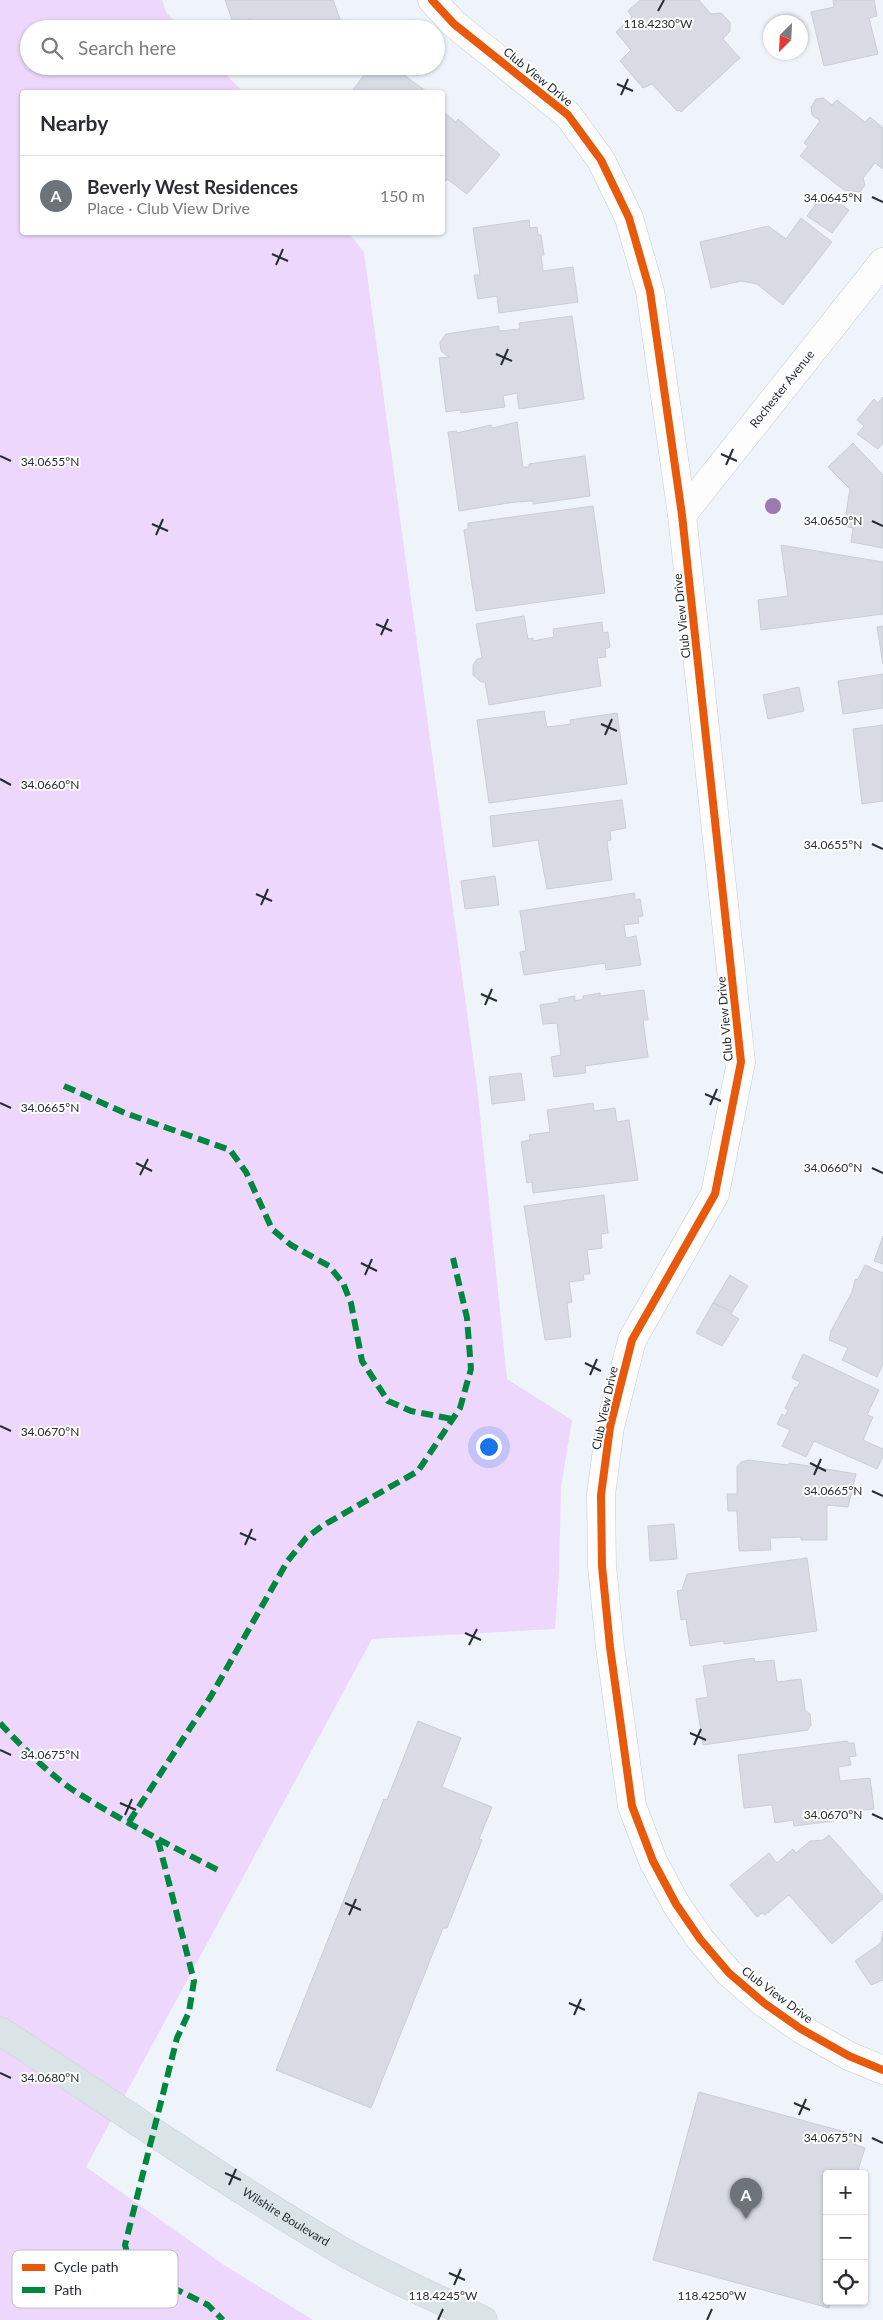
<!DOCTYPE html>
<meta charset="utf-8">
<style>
:root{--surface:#fff;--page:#f2f2f3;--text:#2b2b33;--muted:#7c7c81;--line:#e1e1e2;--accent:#6c7379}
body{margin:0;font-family:Lato,sans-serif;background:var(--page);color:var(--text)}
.controls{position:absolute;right:15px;bottom:15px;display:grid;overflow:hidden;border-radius:5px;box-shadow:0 1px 4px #0004}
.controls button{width:45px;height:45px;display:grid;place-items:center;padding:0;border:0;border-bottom:1px solid var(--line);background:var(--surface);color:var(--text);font:25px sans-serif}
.compass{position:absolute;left:763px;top:15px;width:45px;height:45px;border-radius:50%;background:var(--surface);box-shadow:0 1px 4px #0004;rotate:204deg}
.you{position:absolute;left:488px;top:1446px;width:18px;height:18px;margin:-12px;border:4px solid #fff;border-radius:50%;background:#1a73e8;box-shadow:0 0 0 8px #1a73e833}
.badge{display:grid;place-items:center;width:32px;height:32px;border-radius:50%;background:var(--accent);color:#fff;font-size:16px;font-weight:700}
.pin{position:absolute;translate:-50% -41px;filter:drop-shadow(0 1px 2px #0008)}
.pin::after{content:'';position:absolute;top:26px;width:18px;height:15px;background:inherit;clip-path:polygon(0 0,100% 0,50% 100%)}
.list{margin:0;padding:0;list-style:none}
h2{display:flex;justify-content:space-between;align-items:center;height:65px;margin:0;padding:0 20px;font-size:21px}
h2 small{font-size:16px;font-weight:400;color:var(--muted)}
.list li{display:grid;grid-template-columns:32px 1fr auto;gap:15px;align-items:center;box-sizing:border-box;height:80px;padding:0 20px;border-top:1px solid var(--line)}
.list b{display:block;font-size:19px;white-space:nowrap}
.list p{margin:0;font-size:16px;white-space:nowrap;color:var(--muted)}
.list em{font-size:16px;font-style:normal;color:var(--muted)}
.icon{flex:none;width:28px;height:28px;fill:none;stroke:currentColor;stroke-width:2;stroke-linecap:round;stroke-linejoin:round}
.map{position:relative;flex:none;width:883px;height:2320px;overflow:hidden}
.search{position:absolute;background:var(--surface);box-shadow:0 1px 4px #0004;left:20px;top:20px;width:425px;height:55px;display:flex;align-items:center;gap:12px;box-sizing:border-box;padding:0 18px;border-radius:28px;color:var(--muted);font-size:19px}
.panel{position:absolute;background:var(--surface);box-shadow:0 1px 4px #0004;left:20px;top:90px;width:425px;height:145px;border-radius:5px}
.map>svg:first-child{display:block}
.green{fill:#edd7fc}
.building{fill:#d8dbe4;stroke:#cbced5}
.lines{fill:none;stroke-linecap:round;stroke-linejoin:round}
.minor-casing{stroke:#c7ccd2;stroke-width:29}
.major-casing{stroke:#ced1d5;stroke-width:29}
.minor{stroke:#fdfdfe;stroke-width:28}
.major{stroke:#dae4e6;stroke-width:28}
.quiet{stroke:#00873e;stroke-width:6;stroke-dasharray:12 6;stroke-linecap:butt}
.cycleway-casing{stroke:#fff;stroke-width:11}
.cycleway{stroke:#e8590c;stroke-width:8}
.tree{fill:#9d79af}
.ticks{fill:none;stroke:#262d34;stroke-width:2}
.labels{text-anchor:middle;stroke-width:4;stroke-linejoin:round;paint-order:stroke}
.street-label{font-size:12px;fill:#262d34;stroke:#fff}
.key{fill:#fff;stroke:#bec0c2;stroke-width:1}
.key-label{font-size:14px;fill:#262d34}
.ticks-label{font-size:12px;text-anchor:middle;fill:#262d34;stroke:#fff;stroke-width:4;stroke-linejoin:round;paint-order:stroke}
</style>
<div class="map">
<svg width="883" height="2320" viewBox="0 0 883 2320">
<rect width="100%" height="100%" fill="#eff4fa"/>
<path class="green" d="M0,0H162L166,12L182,29H29V66H218L243,92H22V232L349,233L364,252L477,1086L507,1379L572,1420L561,1487L559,1573L555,1629L372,1639L86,2167L224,2265L313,2320H0Z"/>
<g class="building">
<path d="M225,0H333L343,27L338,29H282L278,20L255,29L251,19L234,25Z"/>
<path d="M640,0H699L711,14L721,13L730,22V31L723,39L740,58L681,112L679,110L677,111L652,84L643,88L620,61L631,50L616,32L632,17L628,11Z"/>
<path d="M833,0H874L877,16L869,18L878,54L824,66L811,12L834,7Z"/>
<path d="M371,66H392L427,92H351Z"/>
<path d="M823,98L832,105L837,100L865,122L870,117L883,128V169L875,163L863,178L865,185L860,192L844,190L800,156L808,146L804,143L820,121L812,115L811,107L816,99Z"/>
<path d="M442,111L456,122L458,119L500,155L467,194L447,179L446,181L442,178Z"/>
<path d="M825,192L849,210L832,233L807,216Z"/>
<path d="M801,218L832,242L783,305L757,284L741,281L711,288L700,242L768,226L786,239Z"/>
<path d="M529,220L530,228L537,227L538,235H541L544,255H541L543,271L573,267L578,302L499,313L497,296L478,299L474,275H480L473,228Z"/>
<path d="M572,316L584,399L519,409L517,393L503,396L505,407L461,413L460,410L446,412L439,358L449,357L441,351L440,342L446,334L499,326V331L520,329L519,323Z"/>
<path d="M883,397V443L878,449L857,434L864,426L857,420L874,399L878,403Z"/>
<path d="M517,422L523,467H529V464L585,456L590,496L533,504V501L515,502L459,511L448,432L457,431V433L491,425L492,428Z"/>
<path d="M853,443L883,475V548L851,542L853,528L844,526L850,489L828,467Z"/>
<path d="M593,506L605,593L476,611L464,530L468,529V523Z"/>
<path d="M781,545L883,562V614L761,630L758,600L788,596Z"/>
<path d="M524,616L528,639L533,638V641L554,637L553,629L602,622L603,633L608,632L610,647L605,649L606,657L597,658L601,686L489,705L485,682H481L473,675V665L477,659L482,658L476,624Z"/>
<path d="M883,626V664L877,627Z"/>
<path d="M883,674V708L843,714L838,681Z"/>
<path d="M799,687L804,711L768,719L763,695Z"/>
<path d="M544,711L547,727L571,724L570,720L617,713L627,784L489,803L477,720Z"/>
<path d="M883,725V801L862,804L853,729Z"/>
<path d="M622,800L626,828L610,831L611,840L607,841L612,880L547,889L538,840L493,847L490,816Z"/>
<path d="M495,876L499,905L465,909L461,881Z"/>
<path d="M635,893V900L640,899L643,916L638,917L639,923L624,925L626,938L636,936L641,965L606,970L605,963L524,975L520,952L526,951L520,911Z"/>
<path d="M644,990L648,1020H643L648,1057L585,1066L586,1073L554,1077L551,1057L561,1055L557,1023L543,1024L540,1005L559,1002L558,999L575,996V1001L583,999V996L600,993V996Z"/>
<path d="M521,1073L525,1100L492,1104L489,1077Z"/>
<path d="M593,1103L594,1111L615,1108L617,1122L629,1120L638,1180L533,1193L532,1182L527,1183L521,1142L530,1140L529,1135L550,1132L547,1110Z"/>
<path d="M604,1195L608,1233L601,1234L602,1248L587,1250L590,1274H583L584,1280L569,1282L572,1302L567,1303L571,1337L545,1340L524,1206Z"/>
<path d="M883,1236V1264L874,1261Z"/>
<path d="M865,1265L883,1273V1364L877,1377L842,1360L848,1348L829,1340L831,1331L852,1292L855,1280L858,1279Z"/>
<path d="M730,1275L748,1286L732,1312L713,1303Z"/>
<path d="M713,1303L732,1312L731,1314L739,1319L722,1346L696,1333Z"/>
<path d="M803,1354L879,1390L867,1415L873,1417L863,1440L883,1449V1456L877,1469L814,1441L806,1457L782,1446L790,1430L777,1424L782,1414L785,1416L788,1410L785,1408L795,1387L797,1388L800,1382L792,1378Z"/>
<path d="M749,1460L787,1465L790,1463L856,1474L848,1507L827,1505V1540H801V1537L770,1538L771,1550L739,1551L737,1511H728L727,1494H737V1467L741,1462Z"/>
<path d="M674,1524L677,1559L650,1561L648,1526Z"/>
<path d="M807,1558L817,1631L724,1644V1641L690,1646L686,1619L681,1620L677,1591L682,1590L687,1574Z"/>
<path d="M754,1658L755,1662L774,1660L777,1682L801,1679L805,1710L810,1714L811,1725L808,1730L703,1745L696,1699L708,1697L703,1666Z"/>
<path d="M418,1721L461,1738L442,1787L492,1807L479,1839L482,1840L447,1928H443L371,2108L276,2070L384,1799L387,1800Z"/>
<path d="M847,1741L848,1743H854L856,1756L849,1757L851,1765L838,1767L840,1781L870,1778L874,1809L844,1812V1815L833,1816L834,1821L794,1826L793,1820L775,1823L772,1805L744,1808L738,1755Z"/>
<path d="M829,1835L883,1896V1899L832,1944L789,1895L765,1915L762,1913L757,1917L730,1885L769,1853L777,1863L793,1849L796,1853L810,1841L823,1840Z"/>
<path d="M883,1931V1980L871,1985L855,1961L881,1943Z"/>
<path d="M699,2092L856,2135L854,2144L865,2148L858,2170L866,2172L864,2177V2174H827V2301H831L829,2308L653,2260Z"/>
</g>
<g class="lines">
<defs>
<g id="minor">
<path d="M432,0L454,24L568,115L601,160L629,218L650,291L682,515L741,1062L715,1194L632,1340L610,1427L601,1495L602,1566L610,1647L632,1806L653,1861L676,1904L700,1939L729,1973L764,2003L801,2029L849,2056L883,2070"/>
<path id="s1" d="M682,515L883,262"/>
</g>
<g id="major">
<path id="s2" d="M0,2031C113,2104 224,2182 340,2250C386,2276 435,2298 483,2320"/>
</g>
</defs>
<use href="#minor" class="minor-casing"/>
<use href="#major" class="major-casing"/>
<use href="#minor" class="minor"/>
<use href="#major" class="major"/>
<g class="quiet">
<path d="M64,1086L125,1113L230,1150L246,1172L272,1229L291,1245L329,1266L343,1283L351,1303L362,1361L388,1401L411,1411L452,1419"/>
<path d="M0,1723C21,1746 45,1770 70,1788C118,1819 169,1845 220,1871"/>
<path d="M129,1822L211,1696L287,1562L306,1538L322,1526L418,1471L460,1408L471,1369L467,1318L453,1258"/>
<path d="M158,1840L194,1981L189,2012L177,2038L125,2245L130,2263L141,2272L208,2305L223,2320"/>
</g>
<defs>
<path id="cycleway" d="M432,0L454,24L568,115L601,160L629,218L650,291L682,515L741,1062L715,1194L632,1340L610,1427L601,1495L602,1566L610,1647L632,1806L653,1861L676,1904L700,1939L729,1973L764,2003L801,2029L849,2056L883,2070"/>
</defs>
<use href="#cycleway" class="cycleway-casing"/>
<use href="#cycleway" class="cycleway"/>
</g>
<circle class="tree" cx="773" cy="506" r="8"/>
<path class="ticks" d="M658,11L664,0M617,84L633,91M621,95L628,79M872,197L883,202M272,254L288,261M276,265L283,249M496,354L512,361M501,365L508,349M721,454L737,461M0,456L11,461M726,465L733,449M872,521L883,526M152,524L168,531M156,535L163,519M376,624L392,631M381,635L388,619M601,724L617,731M605,735L612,719M0,779L11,785M872,844L883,849M256,894L272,901M261,905L268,889M481,994L497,1001M485,1005L492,989M705,1094L721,1101M0,1103L11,1108M710,1105L717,1089M136,1163L152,1171M872,1168L883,1173M140,1175L148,1159M361,1263L377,1271M365,1275L372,1259M585,1363L601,1371M590,1375L597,1359M0,1426L11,1431M810,1463L826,1471M814,1475L821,1459M872,1491L883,1496M240,1533L256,1540M245,1545L252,1529M465,1633L481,1640M469,1645L477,1629M690,1733L706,1740M694,1745L701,1729M0,1750L11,1755M120,1803L136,1810M872,1814L883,1819M125,1815L132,1799M345,1903L361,1910M349,1915L356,1899M569,2003L585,2010M574,2015L581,1999M0,2073L11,2078M794,2103L810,2110M799,2115L806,2099M872,2138L883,2143M225,2173L241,2180M229,2185L236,2169M449,2273L465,2280M454,2285L461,2269M438,2320L443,2309M707,2320L712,2309"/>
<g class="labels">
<g class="street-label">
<text transform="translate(538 77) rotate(39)" y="4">Club View Drive</text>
<text dy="4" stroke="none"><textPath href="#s1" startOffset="161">Rochester Avenue</textPath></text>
<text transform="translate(682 616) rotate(-96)" y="4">Club View Drive</text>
<text transform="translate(725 1019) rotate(-95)" y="4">Club View Drive</text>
<text transform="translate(605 1408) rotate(-78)" y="4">Club View Drive</text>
<text transform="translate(777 1995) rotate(37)" y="4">Club View Drive</text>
<text dy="4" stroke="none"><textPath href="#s2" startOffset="341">Wilshire Boulevard</textPath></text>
</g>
</g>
<rect x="12" y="2250" width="166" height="58" rx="8" class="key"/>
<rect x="22" y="2264" width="23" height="7" fill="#e8590c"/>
<rect x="22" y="2287" width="23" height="6" fill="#00873e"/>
<g class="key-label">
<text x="54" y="2272">Cycle path</text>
<text x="54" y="2295">Path</text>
</g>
<g class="ticks-label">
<text x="658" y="28">118.4230°W</text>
<text x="833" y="202">34.0645°N</text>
<text x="50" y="466">34.0655°N</text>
<text x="833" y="525">34.0650°N</text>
<text x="50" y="789">34.0660°N</text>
<text x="833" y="849">34.0655°N</text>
<text x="50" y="1112">34.0665°N</text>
<text x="833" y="1172">34.0660°N</text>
<text x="50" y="1436">34.0670°N</text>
<text x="833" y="1495">34.0665°N</text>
<text x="50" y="1759">34.0675°N</text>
<text x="833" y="1819">34.0670°N</text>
<text x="50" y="2082">34.0680°N</text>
<text x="833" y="2142">34.0675°N</text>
<text x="443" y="2300">118.4245°W</text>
<text x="712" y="2300">118.4250°W</text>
</g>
</svg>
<div class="controls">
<button>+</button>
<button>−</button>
<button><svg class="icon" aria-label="locate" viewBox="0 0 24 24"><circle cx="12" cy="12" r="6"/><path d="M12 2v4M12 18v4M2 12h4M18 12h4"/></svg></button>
</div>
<svg class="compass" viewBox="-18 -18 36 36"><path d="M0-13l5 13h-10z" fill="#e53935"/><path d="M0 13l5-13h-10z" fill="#7c7c81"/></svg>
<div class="you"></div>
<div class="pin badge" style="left:746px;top:2219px">A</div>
<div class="search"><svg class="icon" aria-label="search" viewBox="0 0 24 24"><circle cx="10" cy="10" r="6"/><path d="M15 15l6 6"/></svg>Search here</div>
<section class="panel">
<h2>Nearby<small></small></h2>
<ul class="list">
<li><span class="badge">A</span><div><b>Beverly West Residences</b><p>Place · Club View Drive</p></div><em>150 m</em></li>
</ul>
</section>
</div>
